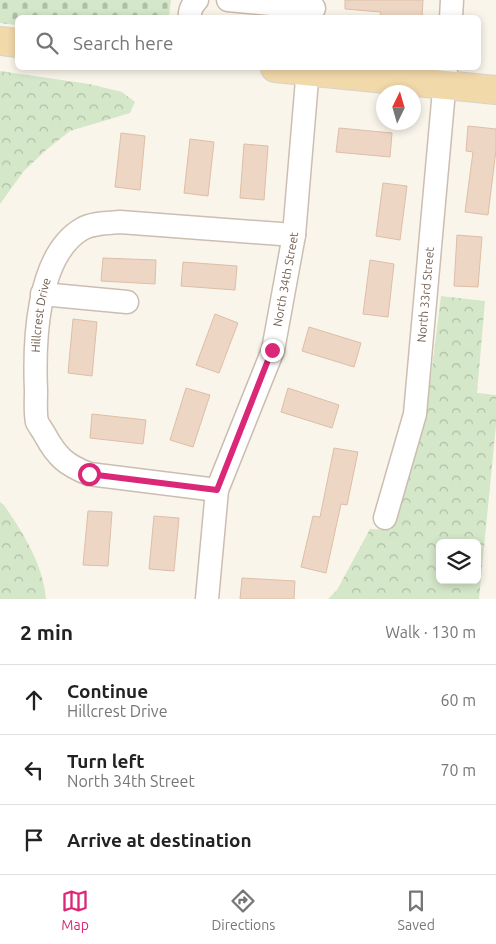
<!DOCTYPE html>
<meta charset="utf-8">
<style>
:root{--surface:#fff;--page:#f2f2f2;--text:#222;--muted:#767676;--line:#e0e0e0;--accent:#db2777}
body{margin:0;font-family:Ubuntu,sans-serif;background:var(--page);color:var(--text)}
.controls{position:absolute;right:15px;bottom:15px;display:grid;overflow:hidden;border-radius:8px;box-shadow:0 2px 8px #0003}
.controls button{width:45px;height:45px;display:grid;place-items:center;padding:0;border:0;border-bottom:1px solid var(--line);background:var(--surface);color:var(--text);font:25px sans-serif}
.compass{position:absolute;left:376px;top:85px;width:45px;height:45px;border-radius:50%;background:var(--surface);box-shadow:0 2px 8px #0003;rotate:5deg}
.stop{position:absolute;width:15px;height:15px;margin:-11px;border:4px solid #db2777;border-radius:50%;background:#fff}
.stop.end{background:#db2777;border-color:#fff;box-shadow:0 1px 5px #0008}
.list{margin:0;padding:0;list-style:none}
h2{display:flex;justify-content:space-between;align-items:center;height:65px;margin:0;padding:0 20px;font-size:21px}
h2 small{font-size:16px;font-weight:400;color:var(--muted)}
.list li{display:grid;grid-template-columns:32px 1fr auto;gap:15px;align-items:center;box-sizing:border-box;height:70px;padding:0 20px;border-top:1px solid var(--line)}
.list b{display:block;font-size:19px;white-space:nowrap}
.list p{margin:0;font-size:16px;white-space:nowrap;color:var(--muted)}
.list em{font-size:16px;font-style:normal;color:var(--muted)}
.icon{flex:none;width:28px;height:28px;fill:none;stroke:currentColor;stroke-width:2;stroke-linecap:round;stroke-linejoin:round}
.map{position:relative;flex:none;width:496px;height:599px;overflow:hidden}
.search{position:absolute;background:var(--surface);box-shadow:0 2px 8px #0003;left:15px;right:15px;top:15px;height:55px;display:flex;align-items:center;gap:12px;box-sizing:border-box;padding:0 18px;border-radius:8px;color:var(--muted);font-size:19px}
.sheet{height:275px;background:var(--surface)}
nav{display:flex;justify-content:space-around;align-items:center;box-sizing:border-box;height:70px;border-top:1px solid var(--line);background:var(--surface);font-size:14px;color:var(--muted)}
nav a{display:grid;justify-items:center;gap:2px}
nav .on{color:var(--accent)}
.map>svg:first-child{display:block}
.forest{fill:url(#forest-crowns);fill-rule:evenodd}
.cemetery{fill:url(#cemetery-stones)}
.building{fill:#edd6c4;stroke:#debea6}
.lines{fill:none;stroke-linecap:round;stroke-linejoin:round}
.minor-casing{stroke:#ccbdb1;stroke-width:25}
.major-casing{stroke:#d8d2ce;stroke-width:30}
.minor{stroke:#fff;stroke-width:22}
.major{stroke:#f2d9aa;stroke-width:28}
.route{stroke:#db2777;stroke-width:6}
.labels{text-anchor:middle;stroke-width:5;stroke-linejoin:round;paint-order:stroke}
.street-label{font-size:12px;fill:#735d50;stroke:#fdf9f0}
</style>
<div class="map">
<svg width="496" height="599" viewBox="0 0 496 599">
<defs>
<pattern id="forest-crowns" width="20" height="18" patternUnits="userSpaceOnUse" patternTransform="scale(1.25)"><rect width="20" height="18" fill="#d4e7c9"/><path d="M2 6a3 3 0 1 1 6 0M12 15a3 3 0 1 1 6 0" fill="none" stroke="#b0bea6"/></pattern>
<pattern id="cemetery-stones" width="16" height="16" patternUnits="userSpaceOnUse" patternTransform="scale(1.25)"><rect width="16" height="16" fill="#d4e7c9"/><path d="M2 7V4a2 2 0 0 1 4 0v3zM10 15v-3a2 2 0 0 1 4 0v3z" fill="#b0bea6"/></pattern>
</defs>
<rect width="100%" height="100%" fill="#faf5ea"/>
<g class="forest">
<path d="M0,71L89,84L122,92L135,102L130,113L70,131L46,150L23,172L0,204Z"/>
<path d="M441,296L485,301L477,393L496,395V425L479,599H328L337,590L370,529L391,530L425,423ZM440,543H477V580H440Z"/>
<path d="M0,502L4,505C23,533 43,564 46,599H0Z"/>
</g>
<path class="cemetery" d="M0,0H171L169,17L18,18L17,25L0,23Z"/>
<g class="building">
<path d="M345,0H423L422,18L380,16L381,12L345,9Z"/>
<path d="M468,126L496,129V150L488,215L465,212L473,152L466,151Z"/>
<path d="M339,128L392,133L390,157L336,152Z"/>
<path d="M121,133L145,136L140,190L115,187Z"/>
<path d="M190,139L214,142L208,196L184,193Z"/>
<path d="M244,144L268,146L264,200L240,198Z"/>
<path d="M383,183L407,186L400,240L376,236Z"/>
<path d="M457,235L482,237L478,287L454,286Z"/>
<path d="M103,258L156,260L155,284L101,281Z"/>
<path d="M370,260L394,264L388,317L363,314Z"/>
<path d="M183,262L237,266L235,290L181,286Z"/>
<path d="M215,314L238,323L219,373L196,365Z"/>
<path d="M73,319L97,322L92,376L68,373Z"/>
<path d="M309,327L361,343L354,367L302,351Z"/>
<path d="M186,388L210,395L193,447L170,440Z"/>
<path d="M288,388L339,405L332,428L281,412Z"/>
<path d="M92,414L146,420L143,444L90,438Z"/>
<path d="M334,448L358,452L347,505L341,504L326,573L301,567L313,516L320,517Z"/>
<path d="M88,511L112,512L108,566L83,565Z"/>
<path d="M154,516L179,518L174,571L149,569Z"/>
<path d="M242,578L295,581L294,599H240Z"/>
</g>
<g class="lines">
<defs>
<g id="minor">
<path d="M228,0L314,8"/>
<path d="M190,18C189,10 192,5 197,0"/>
<path d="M451,18L452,0"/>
<path d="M42,294L127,302"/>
<path id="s1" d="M217,490L89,474C66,465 57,457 45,435C43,431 39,426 37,422C35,413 36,401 36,391C34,344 36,256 82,229C92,223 108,223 120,222L294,235"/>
<path id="s2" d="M385,518L415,414L446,68"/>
<path id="s3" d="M207,599L217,490L273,350L294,235L308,68"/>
</g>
<g id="major">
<path d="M0,41L18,43"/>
<path d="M275,68L496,90"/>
</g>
</defs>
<use href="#minor" class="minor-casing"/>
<use href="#major" class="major-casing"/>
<use href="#minor" class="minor"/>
<use href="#major" class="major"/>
</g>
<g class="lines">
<path class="route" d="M89,474L217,490L272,350"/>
</g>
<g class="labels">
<g class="street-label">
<text dy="4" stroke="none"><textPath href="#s3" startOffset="332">North 34th Street</textPath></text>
<text dy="4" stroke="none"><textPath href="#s2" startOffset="228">North 33rd Street</textPath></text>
<text dy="4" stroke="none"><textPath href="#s1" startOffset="312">Hillcrest Drive</textPath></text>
</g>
</g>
</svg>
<div class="controls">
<button><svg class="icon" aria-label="layers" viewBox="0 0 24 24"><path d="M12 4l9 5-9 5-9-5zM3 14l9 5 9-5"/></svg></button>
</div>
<svg class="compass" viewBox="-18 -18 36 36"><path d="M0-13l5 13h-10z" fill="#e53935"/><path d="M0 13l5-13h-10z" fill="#767676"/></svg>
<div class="stop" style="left:89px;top:474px"></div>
<div class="stop end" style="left:272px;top:350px"></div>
<div class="search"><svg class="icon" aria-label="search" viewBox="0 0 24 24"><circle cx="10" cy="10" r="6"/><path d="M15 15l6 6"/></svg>Search here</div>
</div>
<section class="sheet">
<h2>2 min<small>Walk · 130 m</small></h2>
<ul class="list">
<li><svg class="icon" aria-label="ahead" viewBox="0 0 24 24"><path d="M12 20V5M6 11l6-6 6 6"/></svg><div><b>Continue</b><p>Hillcrest Drive</p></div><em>60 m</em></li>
<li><svg class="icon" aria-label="left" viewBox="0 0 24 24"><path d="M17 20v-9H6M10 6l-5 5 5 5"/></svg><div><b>Turn left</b><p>North 34th Street</p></div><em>70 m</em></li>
<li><svg class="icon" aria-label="arrive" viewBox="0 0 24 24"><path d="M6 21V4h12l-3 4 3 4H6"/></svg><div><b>Arrive at destination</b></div></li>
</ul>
</section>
<nav>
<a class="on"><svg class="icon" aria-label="map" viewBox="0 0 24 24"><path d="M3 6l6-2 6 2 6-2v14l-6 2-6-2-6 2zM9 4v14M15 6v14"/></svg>Map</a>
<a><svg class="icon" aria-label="directions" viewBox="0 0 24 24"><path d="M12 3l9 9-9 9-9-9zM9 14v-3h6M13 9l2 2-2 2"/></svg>Directions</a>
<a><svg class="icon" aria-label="saved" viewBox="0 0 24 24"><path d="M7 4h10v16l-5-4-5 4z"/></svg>Saved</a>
</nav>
